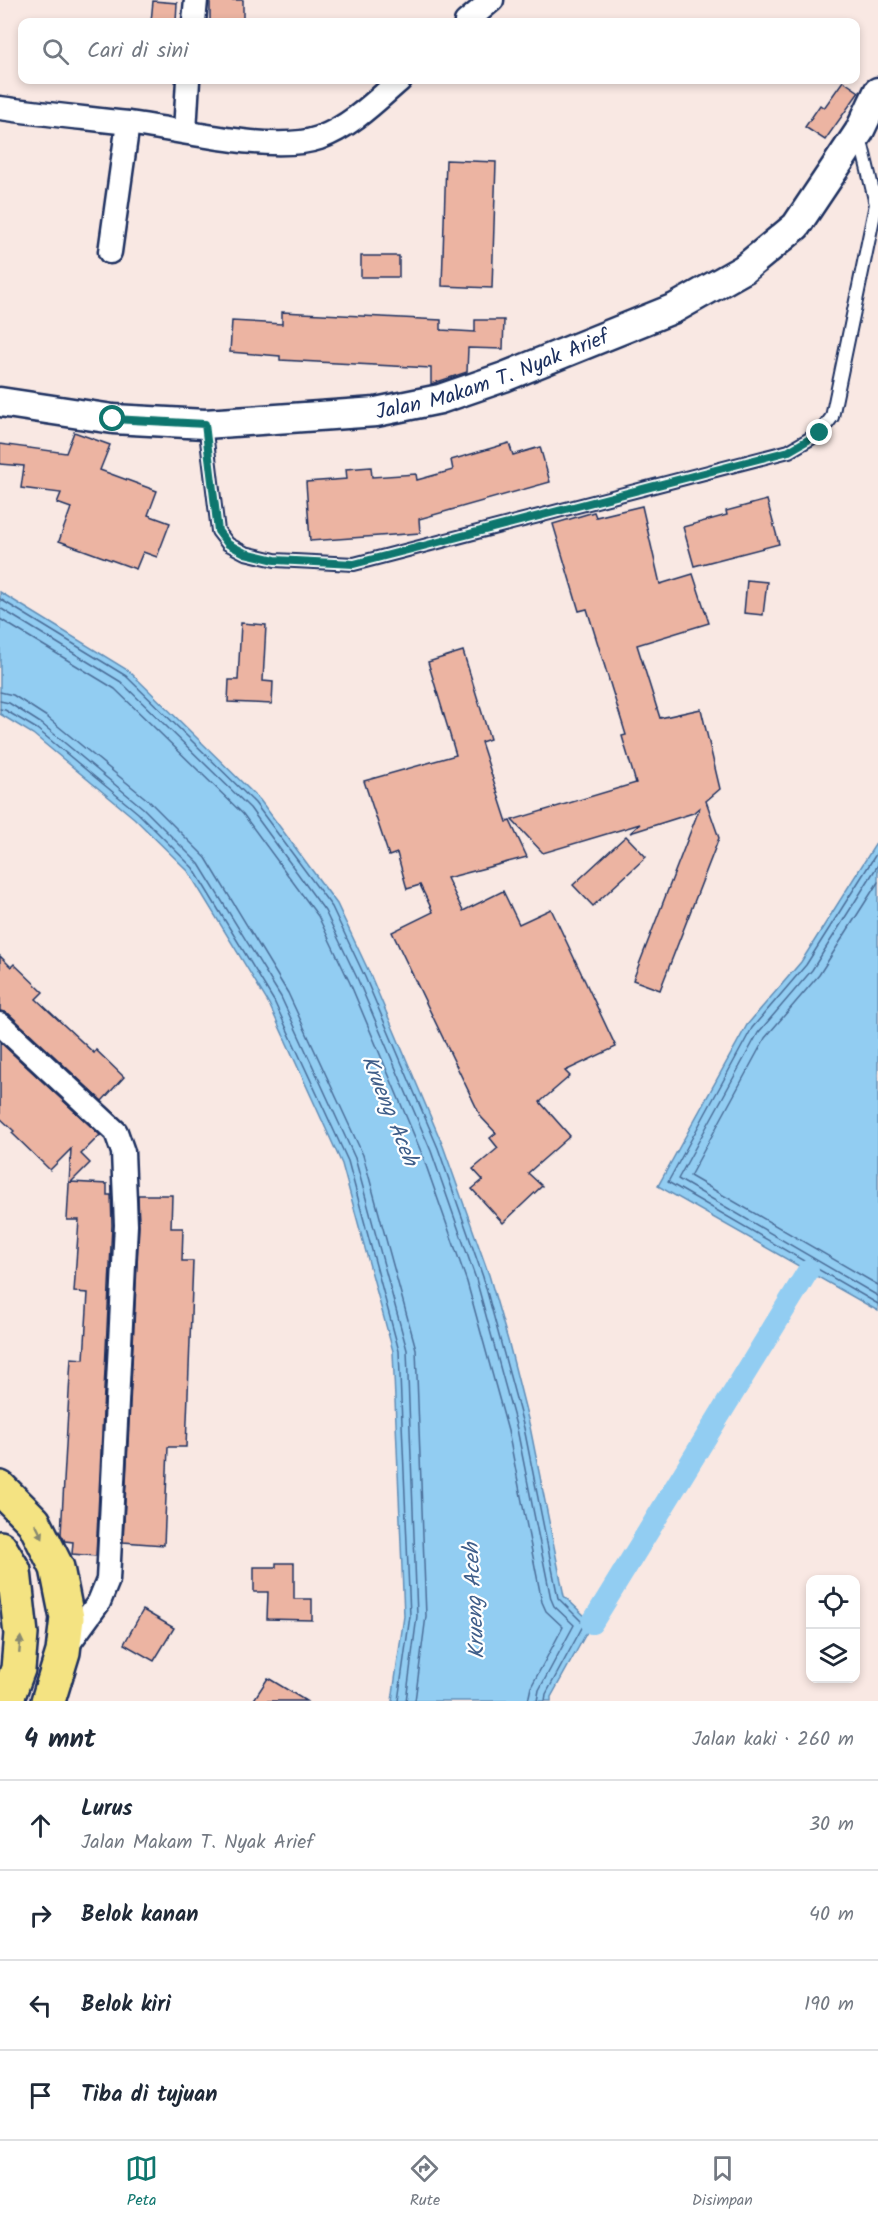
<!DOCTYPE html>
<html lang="id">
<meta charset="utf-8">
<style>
:root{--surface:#fff;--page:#f6f6f7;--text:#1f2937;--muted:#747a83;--line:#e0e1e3;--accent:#0f766e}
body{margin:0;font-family:Kalam,sans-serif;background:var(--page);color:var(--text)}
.controls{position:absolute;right:18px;bottom:18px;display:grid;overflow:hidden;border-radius:12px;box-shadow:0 3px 9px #0003}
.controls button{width:54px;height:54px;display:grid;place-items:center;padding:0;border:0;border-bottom:2px solid var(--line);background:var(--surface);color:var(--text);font:30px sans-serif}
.stop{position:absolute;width:18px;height:18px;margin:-14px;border:4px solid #0f766e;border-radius:50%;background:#fff}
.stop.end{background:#0f766e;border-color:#fff;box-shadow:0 2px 6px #0008}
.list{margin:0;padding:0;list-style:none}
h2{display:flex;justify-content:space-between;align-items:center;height:78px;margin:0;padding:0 24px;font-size:26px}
h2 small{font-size:20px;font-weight:400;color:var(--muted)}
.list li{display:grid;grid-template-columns:39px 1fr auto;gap:18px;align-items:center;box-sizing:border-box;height:90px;padding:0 24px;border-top:2px solid var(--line)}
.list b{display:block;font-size:22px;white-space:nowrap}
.list p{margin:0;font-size:20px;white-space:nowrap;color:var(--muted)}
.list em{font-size:20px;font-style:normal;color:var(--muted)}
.icon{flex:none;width:33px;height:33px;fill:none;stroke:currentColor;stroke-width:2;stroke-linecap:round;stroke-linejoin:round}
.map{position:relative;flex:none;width:878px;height:1701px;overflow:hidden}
.search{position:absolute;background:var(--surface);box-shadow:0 3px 9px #0003;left:18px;right:18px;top:18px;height:66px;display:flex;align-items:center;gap:15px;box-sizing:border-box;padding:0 21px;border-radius:12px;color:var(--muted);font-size:22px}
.sheet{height:438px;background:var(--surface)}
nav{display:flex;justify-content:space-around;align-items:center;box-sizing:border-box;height:84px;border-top:2px solid var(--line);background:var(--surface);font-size:16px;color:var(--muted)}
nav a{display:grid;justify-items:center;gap:3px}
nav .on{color:var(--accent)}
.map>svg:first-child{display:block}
.water{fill:#92cdf2;stroke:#628eb7;stroke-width:1.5}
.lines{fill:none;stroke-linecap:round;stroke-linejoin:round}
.shore{stroke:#4b6e99;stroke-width:1.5}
.canal{stroke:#92cdf2;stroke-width:22}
.building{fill:#ecb4a2;stroke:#1b2f5e;stroke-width:1.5}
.service-casing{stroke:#1b2f5e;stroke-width:16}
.minor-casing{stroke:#1b2f5e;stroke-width:27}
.tertiary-casing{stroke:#1b2f5e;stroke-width:33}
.trunk-casing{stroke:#1b2f5e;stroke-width:38}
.service{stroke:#fff;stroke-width:12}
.minor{stroke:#fff;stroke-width:22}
.tertiary{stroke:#fff;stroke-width:28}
.trunk{stroke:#f4e382;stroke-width:33}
.oneway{fill:#888970}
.route{stroke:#0f766e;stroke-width:8}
.labels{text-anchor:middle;stroke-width:4.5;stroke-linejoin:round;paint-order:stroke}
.street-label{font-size:21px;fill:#1b2f5e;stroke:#fff}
.water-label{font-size:22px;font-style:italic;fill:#3f5e8a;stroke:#fff}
</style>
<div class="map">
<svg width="878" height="1701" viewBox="0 0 878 1701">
<rect width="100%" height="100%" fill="#f9e8e3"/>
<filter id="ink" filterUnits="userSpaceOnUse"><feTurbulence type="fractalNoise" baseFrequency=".0167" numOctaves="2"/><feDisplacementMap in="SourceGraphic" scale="12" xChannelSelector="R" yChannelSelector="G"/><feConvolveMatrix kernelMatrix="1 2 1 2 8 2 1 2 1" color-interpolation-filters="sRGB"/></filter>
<g filter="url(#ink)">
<g class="water">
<path d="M0,592L129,671L260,800L337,904L370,974L443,1146L489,1275L509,1344L530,1427L564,1596L592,1623L551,1697V1701H392L404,1616L393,1351L342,1164L269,1004L188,871L134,818L33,734L0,714Z"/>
<path d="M878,840V1311L658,1186L747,1025L801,962Z"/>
</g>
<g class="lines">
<g class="shore">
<path d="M0,599L126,676L255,803L332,907L365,977L438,1148L483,1277L524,1428L558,1598L584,1624L546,1694L545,1701"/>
<path d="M0,608L121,682L250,808L325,911L358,980L431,1151L476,1279L517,1429L551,1599L554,1606L574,1625L539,1690L537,1701"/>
<path d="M0,619L115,689L243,814L318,916L350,983L422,1154L467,1282L508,1431L542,1602L546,1611L563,1627L531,1687L528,1701"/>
<path d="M0,692L13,695L47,717L149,801L206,858L288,993L363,1155L416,1349L426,1616L415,1701"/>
<path d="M0,701L9,703L42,724L143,808L199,864L281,997L355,1158L407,1350L417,1616L406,1701"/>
<path d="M0,709L5,710L37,729L138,813L193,868L274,1001L348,1161L399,1351L410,1616L398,1701"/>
<path d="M878,851L806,965L752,1028L668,1182L878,1304"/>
<path d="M878,865L812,970L758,1033L678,1179L878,1296"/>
<path d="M878,882L819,975L765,1038L690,1176L878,1285"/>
</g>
<path class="canal" d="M592,1623L808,1271"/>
</g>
<g class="building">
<rect x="210" y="0" width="33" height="22"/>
<path d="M153,1L177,3L176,22H151Z"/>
<path d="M843,81L859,92L825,140L805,127L820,105L824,108Z"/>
<path d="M446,160L496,162L492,288L442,286Z"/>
<rect x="361" y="256" width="38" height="21"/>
<path d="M282,312L441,320V330L475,332V320H504L503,349L468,348L467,372L431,384V368L280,360V356L230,352L232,321L282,324Z"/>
<path d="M74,432L110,445L100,470L157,491L148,515L170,523L157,557L143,552L136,569L59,541L71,508L57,503L61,493L21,488L24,466L0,464V444L66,453Z"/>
<path d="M509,443L513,455L540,447L550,482L419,519L420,533L310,541L306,482L347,479L346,469L371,467L372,477L416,474L417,480L453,470L451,460Z"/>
<path d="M767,500L779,544L694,566L683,527L727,515L726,511Z"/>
<path d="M642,506L660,584L693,574L709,623L637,645L660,718L701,709L720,789L706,801L719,838L660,990L633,980L700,807L693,813L630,833L640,824L543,853L512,820L636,783L622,736L626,735L587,609L579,611L553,524L594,512L596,517Z"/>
<path d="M747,580L767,582L763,615L744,613Z"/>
<path d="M241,623L266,625L263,681L273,682L272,704L228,702L229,680H238Z"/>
<path d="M463,651L490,739L481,742L507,822L510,821L527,857L447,878L463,911L503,891L519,924L551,909L616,1047L565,1071L570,1076L540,1102L570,1136L528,1173L542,1186L503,1223L472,1189L483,1180L473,1169L498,1148L490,1138L496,1133L481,1117L392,932L433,912L420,885L407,889L397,853L389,856L364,781L456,755L428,662Z"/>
<path d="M626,836L646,857L593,906L573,885Z"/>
<path d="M0,956L11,967L14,964L43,992L36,999L94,1053L96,1050L124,1077L102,1101L9,1014L0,1011Z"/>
<path d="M0,1042L100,1135L81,1154L90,1163L71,1182L107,1184V1195H111L112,1225L96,1556L72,1554L73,1542L65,1541L61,1534L71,1358L84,1359L88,1293L74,1292L79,1220H67L71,1149L50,1170L12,1133L14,1131L0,1118Z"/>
<path d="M138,1195H172L171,1228H183L182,1261H193L186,1447H168L164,1545L123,1542L139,1226Z"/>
<path d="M276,1563H294V1599H312V1620L267,1619L268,1592H254V1567H276Z"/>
<path d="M143,1610L174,1628L154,1661L124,1644Z"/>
<path d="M268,1678L306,1701H253Z"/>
</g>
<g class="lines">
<defs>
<path id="service" d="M205,424L218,531L228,544L245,553L275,560L354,564L789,451L820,433L832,417L876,204L860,137"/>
<g id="minor">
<path d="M194,22L196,0"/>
<path d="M466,22L492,0"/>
<path d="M0,108C43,114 85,118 128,123C177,129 273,154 319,138C350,127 376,101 400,80"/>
<path d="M185,132L188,80"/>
<path d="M110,252L128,123"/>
<path d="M0,1024L116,1132L123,1152L126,1225L108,1580L99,1602L64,1650"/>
</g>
<g id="tertiary">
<path id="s1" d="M0,402L113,419L205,424L376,412L440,399L504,377L675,308L744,269L796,226L859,132L878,92"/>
</g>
<g id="trunk">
<path d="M0,1488L34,1522L57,1568L67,1618L63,1652L48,1701"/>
<path d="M0,1548L14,1571L21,1634L18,1669L6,1701"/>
</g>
</defs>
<use href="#service" class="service-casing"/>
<use href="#minor" class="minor-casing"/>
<use href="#tertiary" class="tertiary-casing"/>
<use href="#trunk" class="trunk-casing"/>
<use href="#service" class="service"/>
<use href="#minor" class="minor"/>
<use href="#tertiary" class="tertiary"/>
<use href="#trunk" class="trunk"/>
</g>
<defs><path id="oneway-solid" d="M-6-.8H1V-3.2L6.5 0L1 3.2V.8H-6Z" transform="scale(1.5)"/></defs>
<g class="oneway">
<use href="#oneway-solid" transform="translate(39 1531) rotate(64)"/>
<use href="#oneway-solid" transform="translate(20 1645) rotate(-85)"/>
</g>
</g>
<g class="lines" filter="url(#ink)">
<path class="route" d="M113,419L205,424L218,531L228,544L245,553L275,560L354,564L789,451L820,433"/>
</g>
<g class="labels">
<g class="street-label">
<text dy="7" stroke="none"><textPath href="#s1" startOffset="500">Jalan Makam T. Nyak Arief</textPath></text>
</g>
<g class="water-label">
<text transform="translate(391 1110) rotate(68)" y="8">Krueng Aceh</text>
<text transform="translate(473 1601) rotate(-93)" y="8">Krueng Aceh</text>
</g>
</g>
</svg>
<div class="controls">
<button><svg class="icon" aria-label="locate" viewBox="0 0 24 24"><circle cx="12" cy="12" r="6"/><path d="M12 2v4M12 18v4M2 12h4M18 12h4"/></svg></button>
<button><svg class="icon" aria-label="layers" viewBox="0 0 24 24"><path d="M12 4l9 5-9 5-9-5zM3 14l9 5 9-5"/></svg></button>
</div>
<div class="stop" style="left:113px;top:419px"></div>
<div class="stop end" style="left:820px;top:433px"></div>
<div class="search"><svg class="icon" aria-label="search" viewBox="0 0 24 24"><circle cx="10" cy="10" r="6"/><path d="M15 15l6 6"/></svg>Cari di sini</div>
</div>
<section class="sheet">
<h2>4 mnt<small>Jalan kaki · 260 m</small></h2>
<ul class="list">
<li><svg class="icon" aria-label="ahead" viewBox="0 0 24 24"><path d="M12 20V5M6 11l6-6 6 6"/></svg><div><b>Lurus</b><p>Jalan Makam T. Nyak Arief</p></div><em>30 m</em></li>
<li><svg class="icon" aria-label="right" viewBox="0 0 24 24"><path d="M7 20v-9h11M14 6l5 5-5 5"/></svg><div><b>Belok kanan</b></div><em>40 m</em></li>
<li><svg class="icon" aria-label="left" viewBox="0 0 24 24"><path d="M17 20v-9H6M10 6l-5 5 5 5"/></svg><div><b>Belok kiri</b></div><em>190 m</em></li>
<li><svg class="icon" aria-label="arrive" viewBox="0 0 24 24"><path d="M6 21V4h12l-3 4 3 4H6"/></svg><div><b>Tiba di tujuan</b></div></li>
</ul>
</section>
<nav>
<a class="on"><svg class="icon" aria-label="map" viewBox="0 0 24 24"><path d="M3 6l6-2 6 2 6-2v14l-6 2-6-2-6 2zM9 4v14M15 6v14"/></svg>Peta</a>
<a><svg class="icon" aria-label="directions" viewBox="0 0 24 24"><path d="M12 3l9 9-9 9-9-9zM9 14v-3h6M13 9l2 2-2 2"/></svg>Rute</a>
<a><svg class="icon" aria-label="saved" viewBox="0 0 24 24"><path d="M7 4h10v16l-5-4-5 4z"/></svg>Disimpan</a>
</nav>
